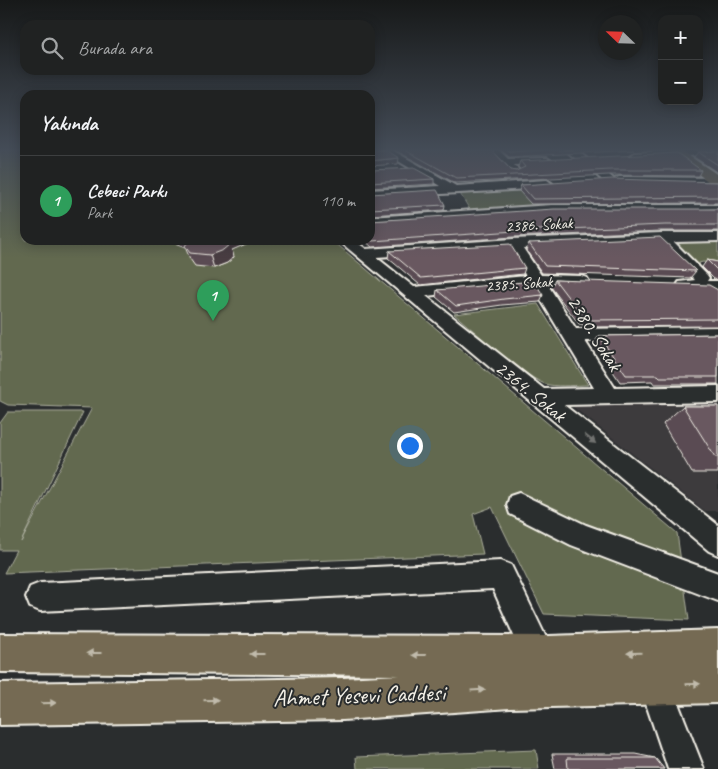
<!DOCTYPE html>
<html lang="tr">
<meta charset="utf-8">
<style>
:root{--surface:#202222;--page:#2d2f2f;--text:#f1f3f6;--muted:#a2a4a5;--line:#3d3f40;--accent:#ea580c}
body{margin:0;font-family:Caveat,sans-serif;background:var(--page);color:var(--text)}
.controls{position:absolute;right:15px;top:15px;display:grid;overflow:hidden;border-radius:10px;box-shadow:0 2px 12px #0003}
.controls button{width:45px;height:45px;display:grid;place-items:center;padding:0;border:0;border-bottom:1px solid var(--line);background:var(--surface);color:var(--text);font:25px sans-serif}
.compass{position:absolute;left:598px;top:15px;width:45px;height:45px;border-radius:50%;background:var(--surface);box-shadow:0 2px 12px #0003;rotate:293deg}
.you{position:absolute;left:409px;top:445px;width:18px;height:18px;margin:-12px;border:4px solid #fff;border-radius:50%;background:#1a73e8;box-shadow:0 0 0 8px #1a73e833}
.badge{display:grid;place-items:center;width:32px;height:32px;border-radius:50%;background:var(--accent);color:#fff;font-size:16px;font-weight:700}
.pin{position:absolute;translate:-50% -41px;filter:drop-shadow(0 1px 2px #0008)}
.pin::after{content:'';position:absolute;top:26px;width:18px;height:15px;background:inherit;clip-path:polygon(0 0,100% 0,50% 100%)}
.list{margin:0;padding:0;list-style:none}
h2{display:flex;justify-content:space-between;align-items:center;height:65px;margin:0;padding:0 20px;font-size:21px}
h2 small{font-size:16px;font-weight:400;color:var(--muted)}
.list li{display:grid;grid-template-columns:32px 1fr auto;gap:15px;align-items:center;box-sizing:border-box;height:90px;padding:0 20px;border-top:1px solid var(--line)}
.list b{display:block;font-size:19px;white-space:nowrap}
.list p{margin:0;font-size:16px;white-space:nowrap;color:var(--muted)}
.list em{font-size:16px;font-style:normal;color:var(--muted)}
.icon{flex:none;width:28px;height:28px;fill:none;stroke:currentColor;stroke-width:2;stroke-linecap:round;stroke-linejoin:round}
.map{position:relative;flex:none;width:718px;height:769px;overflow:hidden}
.search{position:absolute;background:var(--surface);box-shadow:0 2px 12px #0003;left:20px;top:20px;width:355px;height:55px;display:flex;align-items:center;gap:12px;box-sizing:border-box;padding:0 18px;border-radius:15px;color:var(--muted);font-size:19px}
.panel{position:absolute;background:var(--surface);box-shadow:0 2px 12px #0003;left:20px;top:90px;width:355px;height:155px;border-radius:15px}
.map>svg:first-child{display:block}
.built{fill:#3d3a3d}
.green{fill:#62694f;stroke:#abad9c}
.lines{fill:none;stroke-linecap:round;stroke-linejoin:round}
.minor-casing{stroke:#f4f1e8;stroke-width:4}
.major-casing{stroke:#f4f1e8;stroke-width:4}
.minor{fill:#2a2d2e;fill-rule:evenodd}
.major{fill:#746b52;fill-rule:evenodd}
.wall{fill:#5a4c53;stroke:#f4f1e8}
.shaded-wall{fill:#4a3e43;stroke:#f4f1e8}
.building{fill:#695860;stroke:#f4f1e8}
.oneway{fill:#71726f}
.oneway2{fill:#c1bbac}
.labels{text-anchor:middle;stroke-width:4;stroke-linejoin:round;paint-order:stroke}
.far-street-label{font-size:16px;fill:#f4f1e8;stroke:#2a2d2e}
.street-label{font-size:20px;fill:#f4f1e8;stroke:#2a2d2e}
.near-street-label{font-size:24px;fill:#f4f1e8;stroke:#2a2d2e}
</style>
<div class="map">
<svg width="718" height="769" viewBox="0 0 718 769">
<rect width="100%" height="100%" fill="#2a2d2e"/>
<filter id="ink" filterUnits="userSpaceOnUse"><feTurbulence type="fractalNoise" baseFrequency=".02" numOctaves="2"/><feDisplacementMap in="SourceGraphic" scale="10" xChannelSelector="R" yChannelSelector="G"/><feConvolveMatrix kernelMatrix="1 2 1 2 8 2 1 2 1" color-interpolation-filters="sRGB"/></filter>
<g filter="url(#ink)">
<path class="built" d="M718,403V511H705L573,407L576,405Z"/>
<g class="green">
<path d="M0,150H25V240H332L677,533L689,620L544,614L492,507L473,514L483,554L4,573L16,550H0V423L8,412H83L21,542L92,408L8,405L0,401Z"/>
<path d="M523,188L538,205L470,210L459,192Z"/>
<path d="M675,240H718V264L703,262L699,263L702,272L674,242Z"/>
<path d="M538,304L588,385C575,385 562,387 549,385C531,383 471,328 454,314Z"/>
<path d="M536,750L539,769H357L356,757Z"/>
</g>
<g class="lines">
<defs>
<g id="minor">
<path d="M380,150H392L456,186L547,180L553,184L547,188L370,198V190L440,186Z"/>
<path d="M488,150H499L508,159L547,158L552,161L547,164L514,165L521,172L515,175L511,174Z"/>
<path d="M565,150H576L614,179L619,177L717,178L718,184L619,183L614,181L609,183L605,182Z"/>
<path d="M684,150H718V154L635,159L630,156L635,153Z"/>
<path d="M552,205H718V213H552L370,225V217Z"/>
<path d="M661,233H718V241L674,242L707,275L709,278L707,281H718V291L679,288L677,285L679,282L695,280L658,242L523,248L541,275L581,276L587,278L589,281L587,284L548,285L576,329L718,327V339L585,341L615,388L718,386V402L564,405L718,525V555L709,551L338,240H354L366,249L513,239ZM509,249L526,276L414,287L376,257ZM532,285L594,388L544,389L426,296Z"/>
<path d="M519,493L586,525L718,573V601L571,545L510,514L507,505L510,496Z"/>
<path d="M501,561L511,565L555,656L550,667L539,672L528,667L493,589L40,611L30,607L26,597L30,587L40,583Z"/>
<path d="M656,670L667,675L704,769H668L640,686L645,675Z"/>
</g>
<g id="major">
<path d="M666,150H680L718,175V186L713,185Z"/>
<path d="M718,630V703L510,708L343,720L0,725V683L343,678L400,675L0,672V634L549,636Z"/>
</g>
</defs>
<use href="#minor" class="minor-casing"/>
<use href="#major" class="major-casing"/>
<use href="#minor" class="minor"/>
<use href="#major" class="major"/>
</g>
<g class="wall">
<path d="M395,150H492L511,170L516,171L520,169L518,167L520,161L701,170L698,176L609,175L455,183Z"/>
<path d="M501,150H634L509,157Z"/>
<path d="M718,151V173L694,157L698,152Z"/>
<path d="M370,170L434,179V184L370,188Z"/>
<path d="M718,182V203L531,204L519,191L521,185Z"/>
<path d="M370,194L445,205L444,210L370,215Z"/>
<path d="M718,209V231H661L513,237L372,247L364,240H370V221Z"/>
<path d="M171,240H255L232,250L234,257L227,263L214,268L195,266L190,259L185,247L172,242Z"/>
<path d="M529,243L696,271L690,278L542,273L526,250Z"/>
<path d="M389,251L525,268L523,274L420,285L388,258Z"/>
<path d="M707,260L718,262V280L714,279L702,267Z"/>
<path d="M555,280L718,290V326L584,327L582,324H579L551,287Z"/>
<path d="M437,290L543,295L540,302L502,305L454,312L436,297Z"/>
<path d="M718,334V384H654L652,381L620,382L594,343L599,336Z"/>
<path d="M683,406H718V473H692L663,424Z"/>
<path d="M552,754H635L655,758L664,769H555Z"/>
</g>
<g class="shaded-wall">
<path d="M399,158L398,164L370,166V161Z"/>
<path d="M229,240H255L232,250L234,257L227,263L214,268L210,255Z"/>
</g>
<g class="building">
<path d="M370,150H386L399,158L370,161Z"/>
<path d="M405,150H492L511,170L516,171L525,167L520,161L677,153L701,170H611L456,178Z"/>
<path d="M508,150H544L510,152Z"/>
<path d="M718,151V165L698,152Z"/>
<path d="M414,168L434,179L370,183V170Z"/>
<path d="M612,179L718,182V197L533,199L521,185Z"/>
<path d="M437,190L445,205L370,209V194Z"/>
<path d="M554,209H718V225H665L515,231L372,241L370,239V221Z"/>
<path d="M660,237L696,271L545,266L529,243Z"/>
<path d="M189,240H229L230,244L223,250L210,255L190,253L185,246Z"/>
<path d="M510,244L525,268L421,278L389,251Z"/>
<path d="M707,260L718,262V271Z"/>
<path d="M555,280L709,285L718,290V319L588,320L586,317H583Z"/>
<path d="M534,281L543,295L504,299L456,306L437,290Z"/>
<path d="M718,334V377H660L658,375H626L599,336Z"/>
<path d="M683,406H718V457H715Z"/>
<path d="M567,758H655L664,769H568Z"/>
</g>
<defs><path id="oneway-solid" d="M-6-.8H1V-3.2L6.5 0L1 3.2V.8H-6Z" transform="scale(1.25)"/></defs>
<use class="oneway" href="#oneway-solid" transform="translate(590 439) rotate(39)"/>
<g class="oneway2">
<use href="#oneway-solid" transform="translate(94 653) rotate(-180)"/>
<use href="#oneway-solid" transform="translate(634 653) rotate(178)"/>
<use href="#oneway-solid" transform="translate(257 654) rotate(-180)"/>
<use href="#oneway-solid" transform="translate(419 655) rotate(-180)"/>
<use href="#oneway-solid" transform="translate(693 684) rotate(-2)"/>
<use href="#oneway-solid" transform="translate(478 690) rotate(-4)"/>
<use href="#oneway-solid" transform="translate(211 700) rotate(-1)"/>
<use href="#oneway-solid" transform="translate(49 703) rotate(-1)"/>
</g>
</g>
<linearGradient id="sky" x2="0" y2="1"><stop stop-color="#171919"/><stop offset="0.58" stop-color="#444c57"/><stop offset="1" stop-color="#444c57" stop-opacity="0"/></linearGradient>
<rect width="718" height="258" fill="url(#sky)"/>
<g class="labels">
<g class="far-street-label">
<text transform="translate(539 224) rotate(-3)" y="6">2386. Sokak</text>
<text transform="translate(519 283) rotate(-4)" y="6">2385. Sokak</text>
</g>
<g class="street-label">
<text transform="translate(595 333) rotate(58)" y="7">2380. Sokak</text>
<text transform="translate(531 391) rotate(39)" y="7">2364. Sokak</text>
</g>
<g class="near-street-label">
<text transform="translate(359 695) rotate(-2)" y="8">Ahmet Yesevi Caddesi</text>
</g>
</g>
</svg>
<div class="controls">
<button>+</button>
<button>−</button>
</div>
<svg class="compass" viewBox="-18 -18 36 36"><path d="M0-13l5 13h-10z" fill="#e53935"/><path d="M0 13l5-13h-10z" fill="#a2a4a5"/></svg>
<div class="you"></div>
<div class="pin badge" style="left:213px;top:321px;background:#2e9e5b">1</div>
<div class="search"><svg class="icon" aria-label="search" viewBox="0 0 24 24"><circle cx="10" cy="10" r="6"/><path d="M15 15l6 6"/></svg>Burada ara</div>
<section class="panel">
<h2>Yakında<small></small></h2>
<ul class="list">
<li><span class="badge" style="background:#2e9e5b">1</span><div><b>Cebeci Parkı</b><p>Park</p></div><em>110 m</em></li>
</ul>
</section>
</div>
